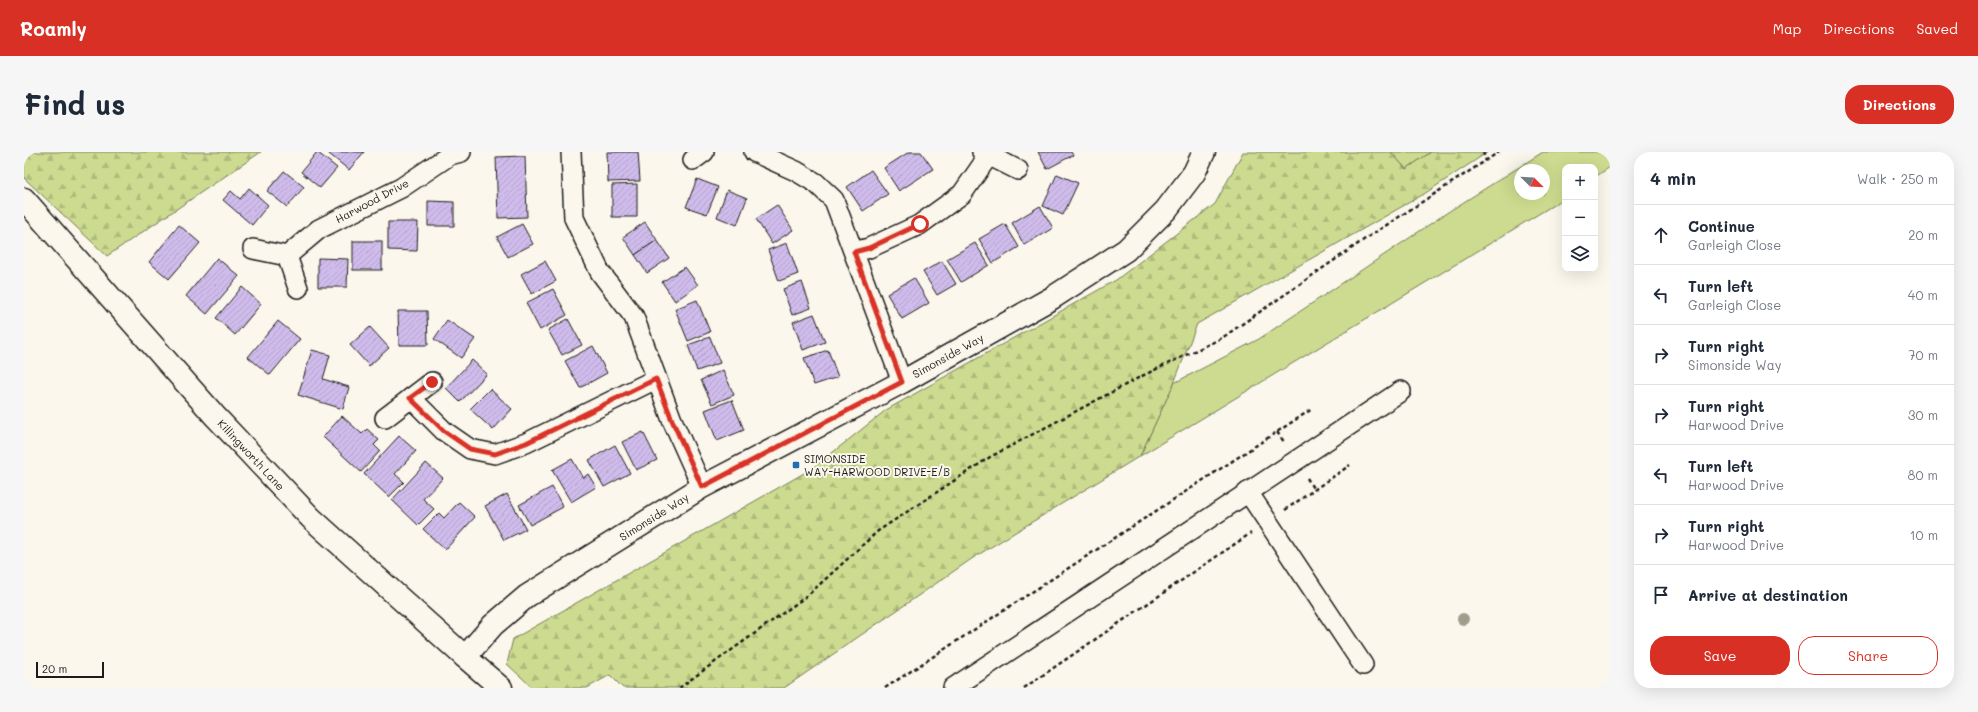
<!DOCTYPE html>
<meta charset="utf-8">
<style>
:root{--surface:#fff;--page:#f6f6f7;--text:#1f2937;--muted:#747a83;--line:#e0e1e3;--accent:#d93025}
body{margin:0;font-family:Mali,sans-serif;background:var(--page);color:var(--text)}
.controls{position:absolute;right:12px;top:12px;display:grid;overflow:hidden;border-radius:8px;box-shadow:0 4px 16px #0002}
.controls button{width:36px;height:36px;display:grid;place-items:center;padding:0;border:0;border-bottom:1px solid var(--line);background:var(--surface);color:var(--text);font:20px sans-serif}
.compass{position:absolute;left:1490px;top:12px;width:36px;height:36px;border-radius:50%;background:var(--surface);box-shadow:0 4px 16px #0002;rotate:114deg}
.scale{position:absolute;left:12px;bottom:10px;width:68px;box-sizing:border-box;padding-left:4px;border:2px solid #1c1c1c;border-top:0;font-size:11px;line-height:14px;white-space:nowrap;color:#1c1c1c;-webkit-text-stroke:3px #fbf7ec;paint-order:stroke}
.stop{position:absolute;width:12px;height:12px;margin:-9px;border:3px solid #d93025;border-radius:50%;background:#fff}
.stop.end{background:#d93025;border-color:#fff;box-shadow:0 1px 4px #0008}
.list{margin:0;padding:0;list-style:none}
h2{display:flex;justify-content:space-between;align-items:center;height:52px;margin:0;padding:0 16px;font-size:17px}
h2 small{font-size:13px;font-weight:400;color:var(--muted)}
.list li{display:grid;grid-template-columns:26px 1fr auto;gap:12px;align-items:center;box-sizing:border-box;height:60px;padding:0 16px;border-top:1px solid var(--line)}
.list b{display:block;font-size:15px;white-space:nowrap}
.list p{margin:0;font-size:13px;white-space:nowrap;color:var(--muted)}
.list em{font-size:13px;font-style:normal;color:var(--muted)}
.actions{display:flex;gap:8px;padding:12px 16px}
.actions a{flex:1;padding:9px 0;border:1px solid var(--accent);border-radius:16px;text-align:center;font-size:14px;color:var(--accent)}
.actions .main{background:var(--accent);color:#fff}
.icon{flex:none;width:22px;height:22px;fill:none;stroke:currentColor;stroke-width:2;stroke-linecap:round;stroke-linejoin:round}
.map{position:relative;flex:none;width:1586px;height:536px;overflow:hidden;border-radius:16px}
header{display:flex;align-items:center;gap:24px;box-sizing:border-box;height:56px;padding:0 20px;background:var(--accent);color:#fff}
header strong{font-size:19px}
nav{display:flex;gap:22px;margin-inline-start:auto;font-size:14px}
.intro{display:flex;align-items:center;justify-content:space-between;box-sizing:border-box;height:96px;padding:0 24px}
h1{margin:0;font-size:28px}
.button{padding:10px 18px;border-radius:16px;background:var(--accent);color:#fff;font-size:14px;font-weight:700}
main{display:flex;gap:24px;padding:0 24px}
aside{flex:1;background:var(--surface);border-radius:16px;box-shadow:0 4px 16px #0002}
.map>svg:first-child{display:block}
.grass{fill:#ccdb8f;stroke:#747c56;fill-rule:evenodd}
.forest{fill:url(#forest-firs);stroke:#747c56}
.building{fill:url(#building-hatch);stroke:#1c1c1c}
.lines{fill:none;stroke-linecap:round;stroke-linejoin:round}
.minor-casing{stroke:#1c1c1c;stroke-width:22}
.tertiary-casing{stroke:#1c1c1c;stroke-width:25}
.secondary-casing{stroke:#1c1c1c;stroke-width:25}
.path{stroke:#1c1c1c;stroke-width:2.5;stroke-dasharray:4 3;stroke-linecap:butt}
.minor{stroke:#fbf7ec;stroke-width:19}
.tertiary{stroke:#fbf7ec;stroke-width:22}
.secondary{stroke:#fbf7ec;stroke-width:22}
.tree{fill:#9e9e8c}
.route{stroke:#d93025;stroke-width:5}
.poi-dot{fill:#1f6fb2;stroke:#fbf7ec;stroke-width:1.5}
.labels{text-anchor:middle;stroke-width:4;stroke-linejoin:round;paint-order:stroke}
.street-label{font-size:11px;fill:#1c1c1c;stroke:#fbf7ec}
.poi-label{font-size:11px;fill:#1c1c1c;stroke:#fbf7ec;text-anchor:start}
</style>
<header>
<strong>Roamly</strong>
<nav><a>Map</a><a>Directions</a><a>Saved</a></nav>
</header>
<div class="intro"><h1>Find us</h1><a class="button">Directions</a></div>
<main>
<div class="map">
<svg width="1586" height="536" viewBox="0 0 1586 536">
<defs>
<pattern id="forest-firs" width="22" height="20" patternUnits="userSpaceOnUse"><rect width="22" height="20" fill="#ccdb8f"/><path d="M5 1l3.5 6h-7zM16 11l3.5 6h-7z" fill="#afbb7b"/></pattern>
<pattern id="building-hatch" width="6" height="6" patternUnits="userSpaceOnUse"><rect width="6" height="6" fill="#d0bcec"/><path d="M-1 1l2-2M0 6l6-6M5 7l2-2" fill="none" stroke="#b2a1ca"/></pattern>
</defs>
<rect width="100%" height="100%" fill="#fbf7ec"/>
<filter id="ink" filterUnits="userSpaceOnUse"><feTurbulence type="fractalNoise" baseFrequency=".025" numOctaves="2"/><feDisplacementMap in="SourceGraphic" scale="8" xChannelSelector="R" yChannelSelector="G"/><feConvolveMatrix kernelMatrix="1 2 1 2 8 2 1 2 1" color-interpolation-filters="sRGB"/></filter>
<g filter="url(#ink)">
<g class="grass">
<path d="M1367,0H1407L1382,17Z"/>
<path d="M1519,0H1586V15L1571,25V15H1541V46L1116,304L1150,231L1235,187L1424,60ZM1496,18H1520V42H1496Z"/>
</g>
<g class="forest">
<path d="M0,0H237L83,104L0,26Z"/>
<path d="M1219,0H1367L1382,17L1407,0H1464L1400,42L1173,172L1150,231L1116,304L949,406L760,536H599L586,523L563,536H509L483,512L489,487L789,316L862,258L1092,128L1191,52Z"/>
</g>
<g class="building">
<path d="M293,0L313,16L296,36L277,20Z"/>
<path d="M307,0H340L325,18L305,2Z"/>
<path d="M583,0H614L616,29L584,30Z"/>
<path d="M885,0H897L909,17L875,39L860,16Z"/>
<path d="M1014,0H1047L1049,3L1023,17Z"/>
<path d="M501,4L503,65L474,66L472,5Z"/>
<path d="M847,18L864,42L839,59L823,35Z"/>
<path d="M260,19L280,35L263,55L243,39Z"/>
<path d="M1033,22L1054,31L1039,63L1019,54Z"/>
<path d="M673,27L694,35L683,62L662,55Z"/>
<path d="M613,32V65H588V33Z"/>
<path d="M225,36L244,53L228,73L199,48L207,39L216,47Z"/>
<path d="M703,38L723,46L713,73L693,65Z"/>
<path d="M404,49L430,50V74H404Z"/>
<path d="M753,53L769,78L748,92L732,67Z"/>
<path d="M1016,54L1029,76L1000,93L988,71Z"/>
<path d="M364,70H394L393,99L364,98Z"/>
<path d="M621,70L633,88L611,103L599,85Z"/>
<path d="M498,72L509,92L484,105L473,85Z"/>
<path d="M981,72L995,95L969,111L955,87Z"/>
<path d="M155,73L176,91L145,127L125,110Z"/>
<path d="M633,88L645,106L623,121L611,103Z"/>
<rect x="329" y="89" width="29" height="29"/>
<path d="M763,91L774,122L755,129L744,98Z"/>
<path d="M951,91L965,113L937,130L923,107Z"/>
<path d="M193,106L215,124L183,162L162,144Z"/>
<path d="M294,106L324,107L323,135H294Z"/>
<path d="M521,109L532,129L508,142L497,122Z"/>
<path d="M918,109L932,132L913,143L899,120Z"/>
<path d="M661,115L674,133L651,149L638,130Z"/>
<path d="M890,126L905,151L878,167L863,142Z"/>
<path d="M778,130L787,156L768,163L759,137Z"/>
<path d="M218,135L237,152L211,183L192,166Z"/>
<path d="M529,137L543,163L516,178L502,151Z"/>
<path d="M673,148L686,180L664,189L651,157Z"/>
<path d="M374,159H403L404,193H375Z"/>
<path d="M790,162L801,190L779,198L769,170Z"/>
<path d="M544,167L558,193L538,203L524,178Z"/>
<path d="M423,168L451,187L437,206L410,187Z"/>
<path d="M254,169L276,187L246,223L224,205Z"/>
<path d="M346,175L365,196L345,214L326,193Z"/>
<path d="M686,185L696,211L673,219L664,193Z"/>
<path d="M569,194L583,221L556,236L541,209Z"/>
<path d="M288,198L306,203L299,227L325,235L319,257L274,243Z"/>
<path d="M804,198L814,225L790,233L780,206Z"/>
<path d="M448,208L463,222L436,250L422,236Z"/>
<path d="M699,218L710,243L688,252L677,228Z"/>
<path d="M466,237L488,257L469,278L446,257Z"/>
<path d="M708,248L720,278L693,289L681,258Z"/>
<path d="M318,264L338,282L343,277L355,288L350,293L356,299L337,320L299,285Z"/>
<path d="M619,280L633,308L612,318L598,290Z"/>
<path d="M375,284L392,299L371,322L380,330L365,345L340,322Z"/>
<path d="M591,293L606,321L580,335L565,308Z"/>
<path d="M548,307L559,326L564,322L572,335L547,350L528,318Z"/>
<path d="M402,311L419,326L399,347L410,357L394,373L368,348Z"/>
<path d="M528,335L539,355L506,373L495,353Z"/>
<path d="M483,342L502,377L480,388L461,354Z"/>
<path d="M435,350L451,365L421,398L399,377L415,361L420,366Z"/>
</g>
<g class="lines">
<defs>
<g id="minor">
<path d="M547,0L550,66L576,120L610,165L648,268L678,335"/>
<path d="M730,0L772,19L792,31L810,48L878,230"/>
<path d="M958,0L994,18"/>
<path d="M669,8L680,0"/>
<path d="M229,97L263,104L274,136"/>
<path d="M830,100L845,96L895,73L938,42L965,3"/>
<path d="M263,104L295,77L377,36L426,3L437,0"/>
<path d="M387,246L420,279L446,297L471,302L502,291L632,227"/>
<path d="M361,266L408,230"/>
<path d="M1224,340L1339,513"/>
<path d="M929,536L1377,239"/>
</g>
<path id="tertiary" d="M441,505L469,473L503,444L678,335L878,230L1028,146L1102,98L1142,58L1170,21L1180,0"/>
<path id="secondary" d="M0,47L191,264L287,366L441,505L477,536"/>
</defs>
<use href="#minor" class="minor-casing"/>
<use href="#tertiary" class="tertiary-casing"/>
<use href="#secondary" class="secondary-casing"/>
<g class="path">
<path d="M1459,0L1462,9"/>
<path d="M1253,280L1261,291"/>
<path d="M1283,326L1290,338"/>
<path d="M1261,358L1326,313"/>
<path d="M655,536L784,443L854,379L966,305L1118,224L1198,186L1341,87L1475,0"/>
<path d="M861,536L1288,257"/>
<path d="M1000,536L1227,381"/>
</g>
<use href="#minor" class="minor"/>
<use href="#tertiary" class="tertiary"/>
<use href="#secondary" class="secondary"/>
</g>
<circle class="tree" cx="1439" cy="467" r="6"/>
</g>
<g class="lines" filter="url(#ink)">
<path class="route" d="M408,230L386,246L420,279L446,297L471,302L502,291L632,227L648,268L678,335L878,230L830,100L845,96L896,72"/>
</g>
<rect class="poi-dot" x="768" y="309" width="8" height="8" rx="2"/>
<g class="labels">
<g class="street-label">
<text transform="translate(348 49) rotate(-28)" y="4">Harwood Drive</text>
<text transform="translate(924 204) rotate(-29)" y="4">Simonside Way</text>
<text transform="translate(227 303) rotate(47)" y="4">Killingworth Lane</text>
<text transform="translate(630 365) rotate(-32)" y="4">Simonside Way</text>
</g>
<g class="poi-label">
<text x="780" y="311">SIMONSIDE<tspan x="780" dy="13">WAY-HARWOOD DRIVE-E/B</tspan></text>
</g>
</g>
</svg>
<div class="controls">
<button>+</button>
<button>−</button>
<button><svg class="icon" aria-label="layers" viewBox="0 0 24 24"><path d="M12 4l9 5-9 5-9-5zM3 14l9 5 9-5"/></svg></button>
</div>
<svg class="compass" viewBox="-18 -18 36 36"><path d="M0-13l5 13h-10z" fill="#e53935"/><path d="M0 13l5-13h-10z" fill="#747a83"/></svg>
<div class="scale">20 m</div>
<div class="stop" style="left:896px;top:72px"></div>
<div class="stop end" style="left:408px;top:230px"></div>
</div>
<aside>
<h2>4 min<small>Walk · 250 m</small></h2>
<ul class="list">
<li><svg class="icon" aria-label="ahead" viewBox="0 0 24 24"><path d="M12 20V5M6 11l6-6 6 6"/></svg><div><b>Continue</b><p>Garleigh Close</p></div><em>20 m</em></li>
<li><svg class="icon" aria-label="left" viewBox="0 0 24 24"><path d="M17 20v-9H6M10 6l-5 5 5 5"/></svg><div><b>Turn left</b><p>Garleigh Close</p></div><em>40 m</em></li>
<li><svg class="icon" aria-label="right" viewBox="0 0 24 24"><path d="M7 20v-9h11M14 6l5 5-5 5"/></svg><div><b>Turn right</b><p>Simonside Way</p></div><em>70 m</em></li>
<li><svg class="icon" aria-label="right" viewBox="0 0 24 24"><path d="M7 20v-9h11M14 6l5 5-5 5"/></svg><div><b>Turn right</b><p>Harwood Drive</p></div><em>30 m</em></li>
<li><svg class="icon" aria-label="left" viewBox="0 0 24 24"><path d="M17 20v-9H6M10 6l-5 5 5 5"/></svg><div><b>Turn left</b><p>Harwood Drive</p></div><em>80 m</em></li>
<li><svg class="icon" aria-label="right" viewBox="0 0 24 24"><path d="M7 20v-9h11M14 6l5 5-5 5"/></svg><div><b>Turn right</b><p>Harwood Drive</p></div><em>10 m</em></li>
<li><svg class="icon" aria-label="arrive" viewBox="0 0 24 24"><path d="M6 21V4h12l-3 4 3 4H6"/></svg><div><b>Arrive at destination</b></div></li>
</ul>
<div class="actions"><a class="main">Save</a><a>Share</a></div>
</aside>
</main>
